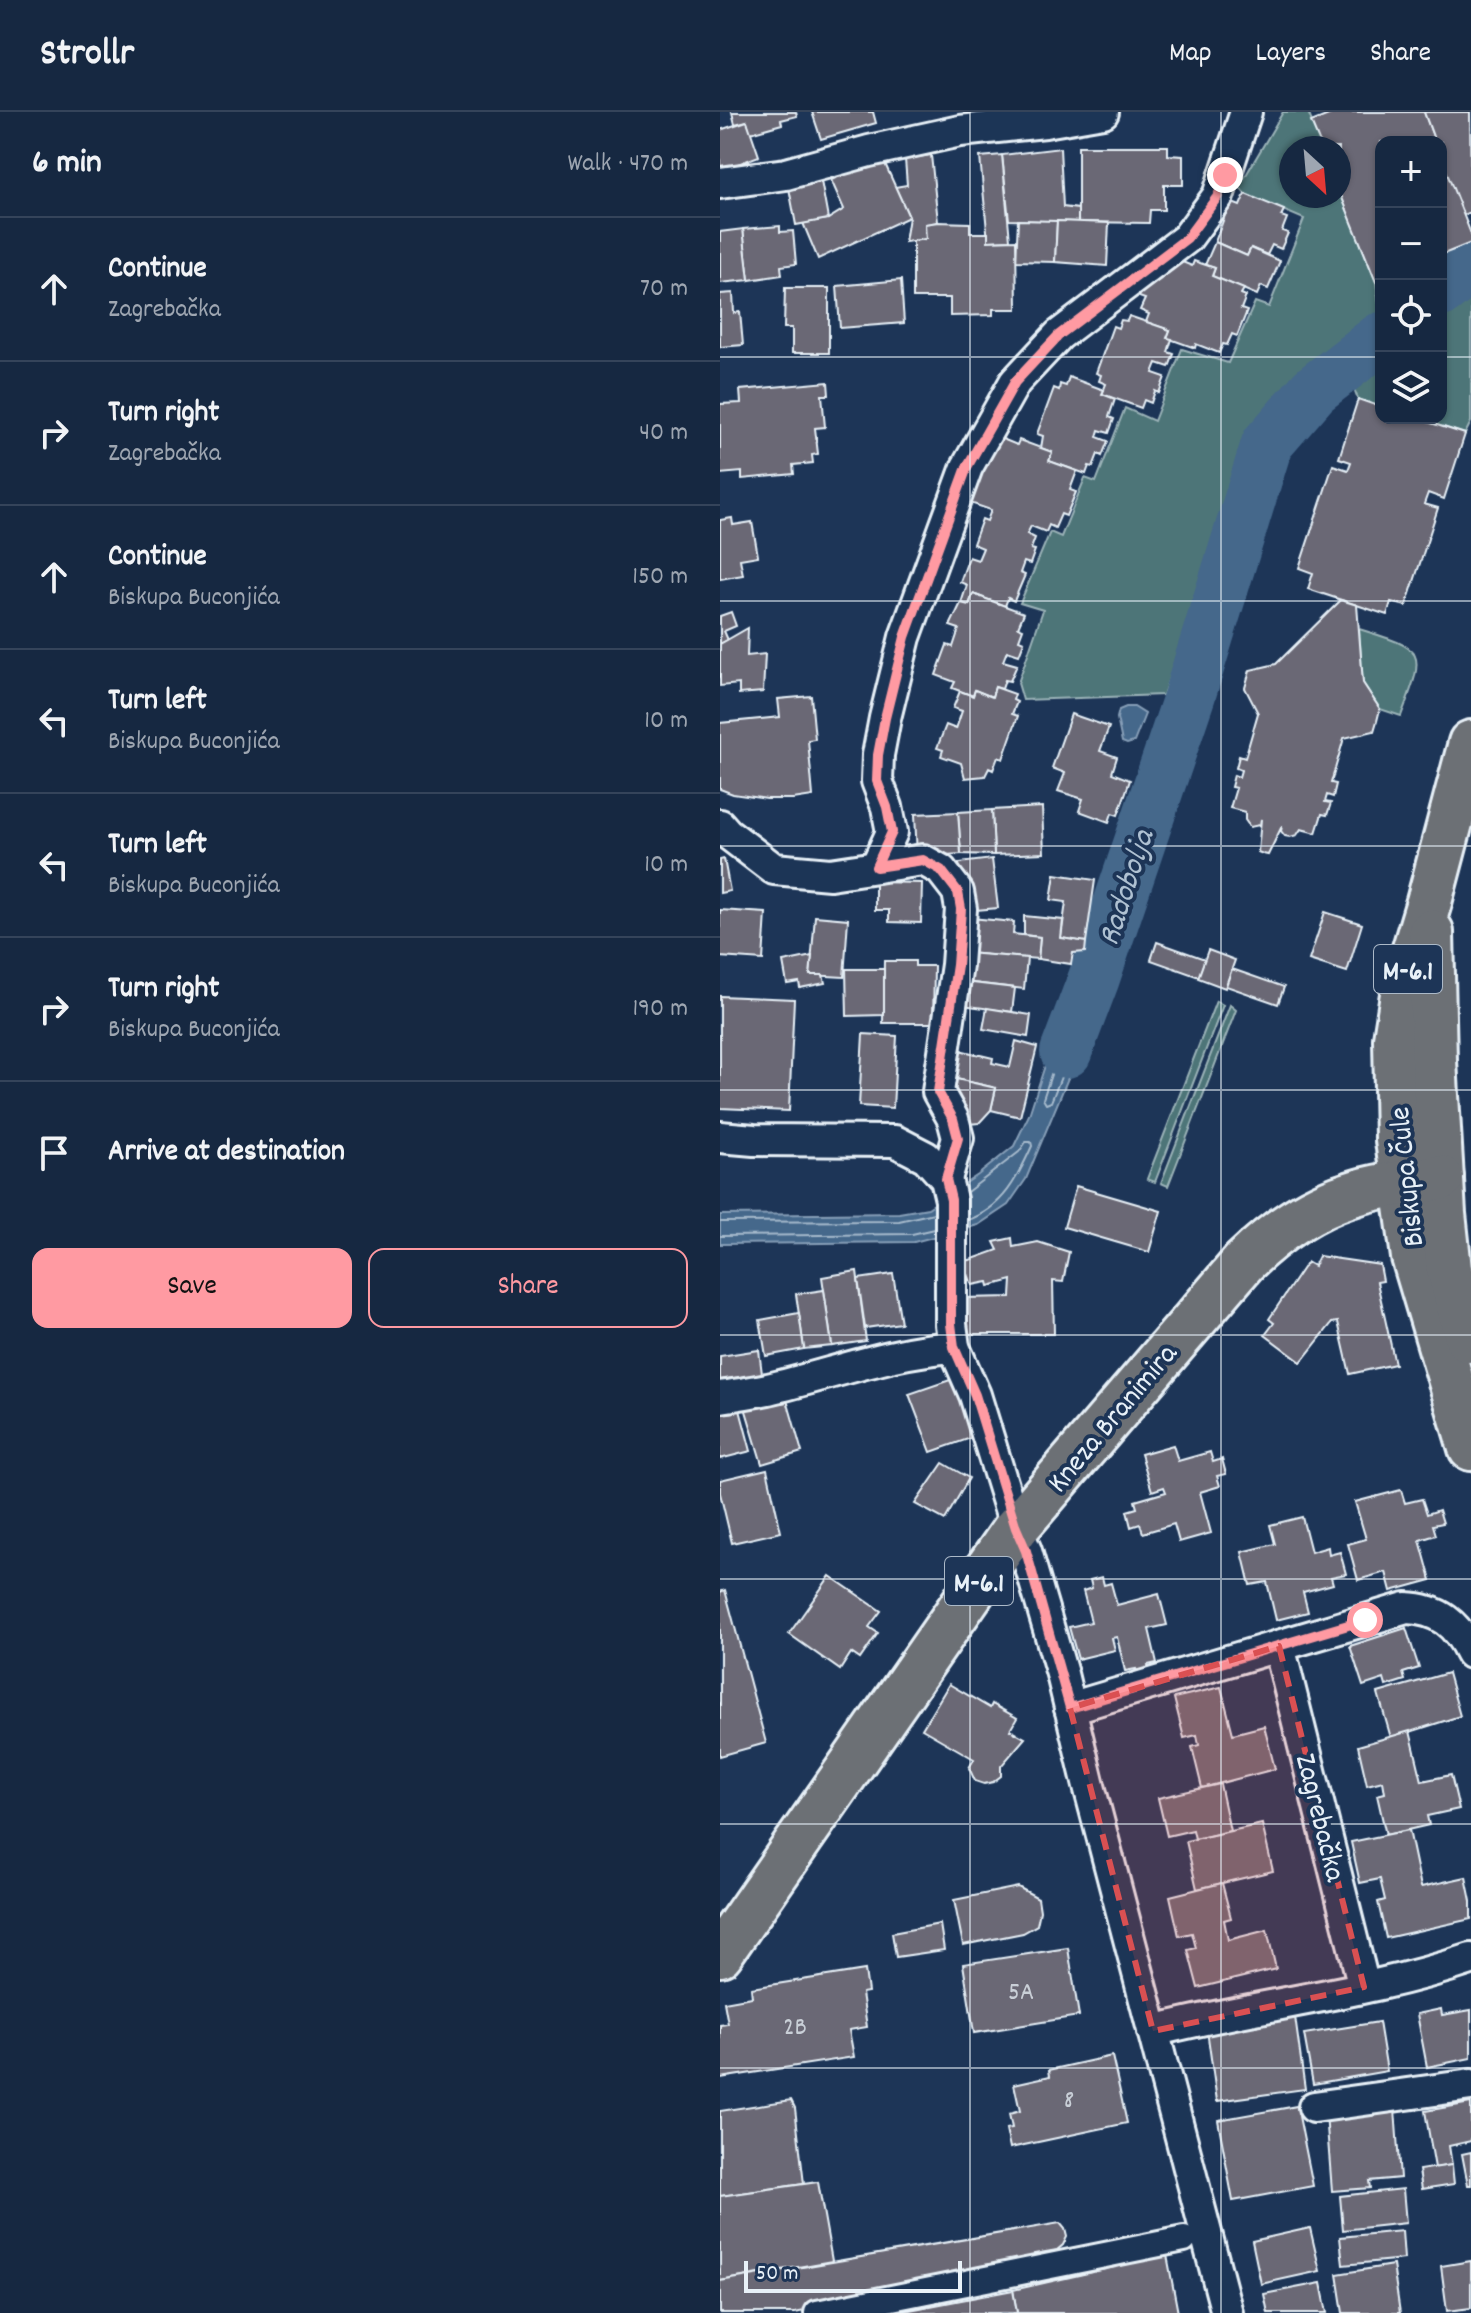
<!DOCTYPE html>
<meta charset="utf-8">
<style>
:root{--surface:#162841;--page:#1f3048;--text:#f1f3f6;--muted:#9ea6b1;--line:#35445a;--accent:#ff9aa2}
body{margin:0;font-family:Dekko,sans-serif;background:var(--page);color:var(--text)}
.controls{position:absolute;right:24px;top:24px;display:grid;overflow:hidden;border-radius:16px;box-shadow:0 2px 6px #0004}
.controls button{width:72px;height:72px;display:grid;place-items:center;padding:0;border:0;border-bottom:2px solid var(--line);background:var(--surface);color:var(--text);font:40px sans-serif}
.compass{position:absolute;left:559px;top:24px;width:72px;height:72px;border-radius:50%;background:var(--surface);box-shadow:0 2px 6px #0004;rotate:154deg}
.scale{position:absolute;left:24px;bottom:20px;width:218px;box-sizing:border-box;padding-left:8px;border:4px solid #e8f1f8;border-top:0;font-size:22px;line-height:28px;white-space:nowrap;color:#e8f1f8;-webkit-text-stroke:6px #1d3557;paint-order:stroke}
.stop{position:absolute;width:24px;height:24px;margin:-18px;border:6px solid #ff9aa2;border-radius:50%;background:#fff}
.stop.end{background:#ff9aa2;border-color:#fff;box-shadow:0 2px 8px #0008}
.list{margin:0;padding:0;list-style:none}
h2{display:flex;justify-content:space-between;align-items:center;height:104px;margin:0;padding:0 32px;font-size:34px}
h2 small{font-size:26px;font-weight:400;color:var(--muted)}
.list li{display:grid;grid-template-columns:52px 1fr auto;gap:24px;align-items:center;box-sizing:border-box;height:144px;padding:0 32px;border-top:2px solid var(--line)}
.list b{display:block;font-size:30px;white-space:nowrap}
.list p{margin:0;font-size:26px;white-space:nowrap;color:var(--muted)}
.list em{font-size:26px;font-style:normal;color:var(--muted)}
.actions{display:flex;gap:16px;padding:24px 32px}
.actions a{flex:1;padding:18px 0;border:2px solid var(--accent);border-radius:16px;text-align:center;font-size:28px;color:var(--accent)}
.actions .main{background:var(--accent);color:#111}
.icon{flex:none;width:44px;height:44px;fill:none;stroke:currentColor;stroke-width:2;stroke-linecap:round;stroke-linejoin:round}
.map{position:relative;flex:none;width:751px;height:2201px;overflow:hidden}
header{display:flex;align-items:center;gap:48px;box-sizing:border-box;height:112px;padding:0 40px;background:var(--surface);border-bottom:2px solid var(--line)}
header strong{font-size:38px}
nav{display:flex;gap:44px;margin-inline-start:auto;font-size:28px}
main{display:flex}
aside{flex:1;background:var(--surface)}
.map>svg:first-child{display:block}
.green{fill:#4e7578;stroke:#9bb3b8;stroke-width:2}
.water{fill:#44678b;stroke:#869eb7;stroke-width:2}
.lines{fill:none;stroke-linecap:round;stroke-linejoin:round}
.shore{stroke:#a6bacc;stroke-width:2}
.river{stroke:#44678b;stroke-width:52}
.building{fill:#6b6875;stroke:#e8f1f8;stroke-width:2}
.pedestrian-casing{stroke:#e8f1f8;stroke-width:30}
.minor-casing{stroke:#e8f1f8;stroke-width:36}
.primary-casing{stroke:#e8f1f8;stroke-width:50}
.pedestrian{stroke:#1d3557;stroke-width:24}
.minor{stroke:#1d3557;stroke-width:30}
.primary{stroke:#6c6f75;stroke-width:44}
.route{stroke:#ff9aa2;stroke-width:10}
.marked{fill:#da5052;fill-opacity:0.2;stroke:#da5052;stroke-width:6;stroke-dasharray:16 10;stroke-linejoin:round}
.grid{fill:none;stroke:#e8f1f8;stroke-width:2;stroke-opacity:0.55}
.labels{text-anchor:middle;stroke-width:8;stroke-linejoin:round;paint-order:stroke}
.number-label{font-size:26px;fill:#c9cfd7}
.shield{fill:#1d3557;stroke:#abb9c8;stroke-width:2}
.shield-label{font-size:28px;font-weight:bold;fill:#e8f1f8}
.street-label{font-size:30px;fill:#e8f1f8;stroke:#1d3557}
.water-label{font-size:32px;font-style:italic;fill:#afc1d2;stroke:#1d3557}
</style>
<header>
<strong>Strollr</strong>
<nav><a>Map</a><a>Layers</a><a>Share</a></nav>
</header>
<main>
<aside>
<h2>6 min<small>Walk · 470 m</small></h2>
<ul class="list">
<li><svg class="icon" aria-label="ahead" viewBox="0 0 24 24"><path d="M12 20V5M6 11l6-6 6 6"/></svg><div><b>Continue</b><p>Zagrebačka</p></div><em>70 m</em></li>
<li><svg class="icon" aria-label="right" viewBox="0 0 24 24"><path d="M7 20v-9h11M14 6l5 5-5 5"/></svg><div><b>Turn right</b><p>Zagrebačka</p></div><em>40 m</em></li>
<li><svg class="icon" aria-label="ahead" viewBox="0 0 24 24"><path d="M12 20V5M6 11l6-6 6 6"/></svg><div><b>Continue</b><p>Biskupa Buconjića</p></div><em>150 m</em></li>
<li><svg class="icon" aria-label="left" viewBox="0 0 24 24"><path d="M17 20v-9H6M10 6l-5 5 5 5"/></svg><div><b>Turn left</b><p>Biskupa Buconjića</p></div><em>10 m</em></li>
<li><svg class="icon" aria-label="left" viewBox="0 0 24 24"><path d="M17 20v-9H6M10 6l-5 5 5 5"/></svg><div><b>Turn left</b><p>Biskupa Buconjića</p></div><em>10 m</em></li>
<li><svg class="icon" aria-label="right" viewBox="0 0 24 24"><path d="M7 20v-9h11M14 6l5 5-5 5"/></svg><div><b>Turn right</b><p>Biskupa Buconjića</p></div><em>190 m</em></li>
<li><svg class="icon" aria-label="arrive" viewBox="0 0 24 24"><path d="M6 21V4h12l-3 4 3 4H6"/></svg><div><b>Arrive at destination</b></div></li>
</ul>
<div class="actions"><a class="main">Save</a><a>Share</a></div>
</aside>
<div class="map">
<svg width="751" height="2201" viewBox="0 0 751 2201">
<rect width="100%" height="100%" fill="#1d3557"/>
<filter id="ink" filterUnits="userSpaceOnUse"><feTurbulence type="fractalNoise" baseFrequency=".0125" numOctaves="2"/><feDisplacementMap in="SourceGraphic" scale="16" xChannelSelector="R" yChannelSelector="G"/><feConvolveMatrix kernelMatrix="1 2 1 2 8 2 1 2 1" color-interpolation-filters="sRGB"/></filter>
<g filter="url(#ink)">
<g class="green">
<path d="M563,0H588L602,36H571V84H619V78L656,170L661,207L554,305L525,352L443,583L303,588L298,571L323,498L300,491L330,420L341,425L365,366L376,370L405,296L434,309L462,237L508,251L535,190L549,195L584,107L525,82L519,75Z"/>
<path d="M751,165V310L745,322L695,306H721V189Z"/>
<path d="M661,235V295L638,287L628,261Z"/>
<path d="M639,517C707,538 706,538 681,604L660,597L643,571Z"/>
<path d="M496,889L503,893L435,1070L427,1067Z"/>
<path d="M510,893L516,898L448,1074L441,1071Z"/>
</g>
<g class="water">
<path d="M406,595H414L425,602L414,630L407,632L402,630L397,606L399,598Z"/>
<path d="M352,870L385,877L306,1067L288,1093L258,1113L194,1130L0,1132V1103L179,1101L208,1096L258,1063L294,1034L309,1003Z"/>
</g>
<g class="lines">
<g class="shore">
<path d="M361,880L370,882L372,887L331,990L326,992L323,987L357,883Z"/>
<path d="M247,1080L299,1040L306,1030H311L312,1034C298,1065 283,1096 248,1108"/>
<path d="M0,1110L179,1109L214,1101"/>
<path d="M0,1124L192,1122L214,1117"/>
</g>
<g class="river">
<path d="M721,179L751,156"/>
<path d="M346,940L374,866L469,585L547,332L594,278L661,226"/>
</g>
</g>
<g class="building">
<path d="M12,0H76L77,4L61,8L62,12L30,21L27,9L15,12Z"/>
<path d="M92,0H153L156,11L101,27Z"/>
<path d="M616,0H704L715,30H661V168L656,170L619,78V36H602L591,10Z"/>
<path d="M704,0H750L751,100L742,104L721,46V30H715Z"/>
<path d="M27,9L39,44L2,58L0,53V18Z"/>
<path d="M358,34H448V43L463,44V73H444V98H430L429,111L358,110Z"/>
<path d="M340,36L343,95L358,97V110L289,108L282,43Z"/>
<path d="M211,43L218,110L205,112L206,127L185,130L189,105L175,75L187,73L185,47Z"/>
<path d="M282,43L290,128L268,129L260,45Z"/>
<path d="M162,45L189,105L98,147L83,111L108,107L124,97L111,68Z"/>
<path d="M721,46L751,122V131L721,143Z"/>
<path d="M101,69L108,107L76,113L69,76Z"/>
<path d="M525,82L564,98L561,104L567,106L562,119L568,121L561,137L552,133L547,143L531,136L527,144L495,130L510,90L520,94Z"/>
<path d="M298,108L337,109L335,150L296,149Z"/>
<path d="M337,109L389,111L387,154L335,150Z"/>
<path d="M218,110L250,111V121H268V129L296,128L297,197H273V203L230,204V186H193V129L206,127L205,112Z"/>
<path d="M60,114V120L73,119L76,152L61,154L62,163L29,168L23,117Z"/>
<path d="M23,117L29,168L0,171V120Z"/>
<path d="M495,130L527,144L531,136L560,149L548,177L541,174L537,183L492,164L495,156L485,153Z"/>
<path d="M450,145L472,154L474,149L495,156L492,164L524,177L521,182L526,184L521,197L527,199L517,224L512,222L507,233L503,232L499,241L476,232L475,236L447,226L450,218L426,210L429,202L420,198L425,187L419,185L428,161Z"/>
<path d="M181,168L184,211L120,216L117,174Z"/>
<path d="M65,176H109V241H72V216H64Z"/>
<path d="M13,181L14,201L20,200L23,233L0,235V182Z"/>
<path d="M409,204L450,218L447,226L452,227L448,240L454,242L449,255L437,251L433,261L445,265L439,281L435,279L431,291L424,288L421,296L382,282L386,272L379,269L381,263L376,261L393,214L398,216L401,208L407,209Z"/>
<path d="M349,265L384,278L382,282L395,287L389,305L394,307L389,321L379,318L377,325L388,329L382,344L378,342L373,355L369,354L366,362L329,349L332,340L321,336L323,324L317,322L334,276L339,278L340,272L346,274Z"/>
<path d="M108,270L109,283H102L105,315L95,316L98,342L92,343L93,351L73,353L74,362L22,367V360L0,362V292L21,291L20,278Z"/>
<path d="M638,287L661,295V306H695L745,322L724,387L708,381L704,392L718,396L686,494L671,490L667,503L588,477L593,461L579,456L613,353L628,358L631,350L619,346Z"/>
<path d="M275,324L297,333L299,328L332,340L329,349L357,359L350,378L356,380L346,404L341,402L335,416L329,413L326,420L311,414L307,422L315,426L311,437L315,438L310,452L304,450L300,461L305,463L294,489L288,486L285,494L253,482L249,493L241,491L247,473L240,470L249,445L258,448L263,436L253,432L262,407L267,409L271,398L250,391L254,382L247,380Z"/>
<path d="M12,406L13,413L32,410L38,444L20,447L23,463L0,467V408Z"/>
<path d="M253,482L304,501L298,515L303,517L299,528L304,530L299,543L287,539L283,549L297,553L290,569L285,568L282,577L275,575L272,585L255,578L253,584L240,579L232,576L235,570L216,563L227,533L233,535L239,517L230,514L241,491L249,493Z"/>
<path d="M621,488L637,493L643,571L660,597L657,609L654,619L624,626L611,671L616,672L613,685L607,683L605,690L611,691L607,703L602,702L596,721L581,717L577,723L570,725L565,724L561,719L562,714L548,743L543,742L538,740L541,707L540,713L530,715L525,708V700L510,696L516,676L511,675L514,663L519,665L521,658L516,656L519,644L525,646L538,601L525,576L530,558L556,552Z"/>
<path d="M11,500L16,514L4,519L8,528L0,532V504Z"/>
<path d="M28,516L27,544L45,542L43,580L19,582V572L0,574V532Z"/>
<path d="M275,575L295,582L293,588L297,590L292,602L298,604L283,647L278,645L273,658L269,656L265,664L245,666L241,651L221,644L223,638L217,636L226,613L236,617L242,599L233,596L240,579L253,584L255,578L272,585Z"/>
<path d="M91,584L95,627L88,628L93,684L73,687H47L13,682L0,677V611L60,605L58,587Z"/>
<path d="M351,602L389,615L380,639L397,645L392,661L410,668L398,703L392,701L389,710L359,699L363,687L338,679L345,661L332,656Z"/>
<path d="M322,695L324,741L274,743L272,698Z"/>
<path d="M272,698L274,743L241,742L238,700Z"/>
<path d="M238,700L241,742L197,745L195,702Z"/>
<path d="M4,747L10,779L0,781V748Z"/>
<path d="M272,747L278,796L245,799L239,751Z"/>
<path d="M335,762L375,768L366,830L341,826L346,790L331,788Z"/>
<path d="M155,770L202,771L201,811L169,810V798H155Z"/>
<path d="M0,798L46,801L43,848L0,845Z"/>
<path d="M605,800L642,812L627,860L589,848Z"/>
<path d="M95,804L128,807L124,865L90,863Z"/>
<path d="M304,804L343,808L341,826L366,830L365,840L353,841L351,852L318,847L320,825L304,823Z"/>
<path d="M250,806L294,810L293,822L320,825L318,847L247,841Z"/>
<path d="M437,830L485,847L479,865L431,848Z"/>
<path d="M488,838L515,848L505,876L478,866Z"/>
<path d="M247,841L307,846L304,877L244,870Z"/>
<path d="M92,844L90,863H103L105,871L80,876L79,870L67,872L63,850Z"/>
<path d="M164,849H195V854H214L213,911H163Z"/>
<path d="M126,857H164V903L127,904Z"/>
<path d="M512,857L564,875L558,892L506,874Z"/>
<path d="M244,870L295,876L292,900L242,893Z"/>
<path d="M0,884L74,887L69,999L0,996Z"/>
<path d="M267,896L311,903L308,925L263,917Z"/>
<path d="M143,922L177,924L173,996L139,994Z"/>
<path d="M296,929L317,935L300,1005L271,998L276,976L232,966L239,938L273,946L272,951L290,955Z"/>
<path d="M232,966L276,976L271,998L259,1011L249,1012L230,974Z"/>
<path d="M356,1074L441,1099L429,1140L344,1115Z"/>
<path d="M292,1126L293,1135L318,1130L349,1140L343,1170L333,1169L334,1222H245L243,1186L291,1185L292,1168L269,1174L268,1170L252,1173L244,1150L278,1138L274,1130Z"/>
<path d="M599,1144L660,1153L663,1169L657,1170L675,1252L630,1262L618,1210L612,1211L581,1250L545,1223L554,1211L549,1207L587,1150L594,1154Z"/>
<path d="M137,1159L146,1229L112,1234L102,1165Z"/>
<path d="M173,1162L181,1211L145,1216L138,1167Z"/>
<path d="M104,1178L112,1234L84,1237L76,1182Z"/>
<path d="M79,1201L84,1237L46,1244L40,1208Z"/>
<path d="M39,1238L42,1262L0,1268V1244Z"/>
<path d="M233,1267L254,1325L211,1340L189,1282Z"/>
<path d="M65,1281L82,1340L42,1352L24,1292Z"/>
<path d="M19,1294L31,1339L0,1347V1299Z"/>
<path d="M453,1333L458,1349L490,1340L493,1350L502,1347L506,1362L497,1364L500,1374L480,1380L491,1421L459,1430L454,1412L423,1421L420,1412L411,1415L407,1399L417,1396L415,1389L446,1380L444,1375L432,1379L421,1342Z"/>
<path d="M223,1351L249,1366L225,1408L195,1392Z"/>
<path d="M47,1357L61,1420L12,1431L0,1381V1368Z"/>
<path d="M681,1378L685,1391L702,1387L707,1402L719,1398L723,1411L713,1413L716,1423L700,1428L711,1468L671,1479L666,1460L638,1468L628,1432L646,1427L635,1390Z"/>
<path d="M582,1405L591,1440L608,1435L609,1443L620,1440L626,1462L611,1465L613,1472L583,1480L588,1500L556,1508L547,1470L530,1473L522,1440L555,1432L550,1413Z"/>
<path d="M110,1464L161,1499L149,1515L158,1521L140,1547L131,1541L120,1558L69,1522Z"/>
<path d="M382,1465L384,1473L391,1471L397,1493L439,1482L447,1513L429,1517L437,1551L428,1553L430,1561L418,1564L416,1557L405,1559L397,1525L392,1526L395,1538L358,1547L349,1515L371,1510L363,1479L372,1476L370,1468Z"/>
<path d="M5,1478L46,1631L0,1644V1480Z"/>
<path d="M686,1516L699,1556L683,1561L685,1568L666,1574L664,1567L643,1574L630,1534Z"/>
<path d="M728,1561L740,1604L671,1626L658,1581Z"/>
<path d="M229,1572L270,1596L272,1592L297,1606L290,1618L305,1626L281,1654V1664L273,1670L264,1672L255,1669L249,1656L254,1647L202,1617Z"/>
<path d="M501,1575L513,1622L544,1614L555,1657L482,1676L472,1635L479,1633L477,1623L464,1626L454,1586Z"/>
<path d="M690,1619L702,1669L731,1663L739,1697L707,1704L709,1713L666,1723L657,1683L665,1681L663,1669L647,1673L638,1634Z"/>
<path d="M500,1672L510,1719L475,1727L473,1718L447,1724L438,1686Z"/>
<path d="M542,1712L553,1759L477,1777L466,1729Z"/>
<path d="M689,1718L701,1775L746,1765L751,1789V1807L666,1826L658,1790L665,1788L660,1767L640,1771L631,1730Z"/>
<path d="M502,1771L511,1806L504,1808L508,1828L547,1818L556,1857L478,1876L468,1838L476,1836L472,1821L459,1824L450,1784Z"/>
<path d="M298,1775L318,1786L320,1799L317,1813L303,1821L243,1833L234,1788Z"/>
<path d="M220,1812L224,1838L176,1845L172,1821Z"/>
<path d="M348,1836L359,1904L254,1921L243,1852Z"/>
<path d="M145,1858L148,1880L142,1881L147,1915L129,1918L134,1945L0,1966V1913L8,1912L4,1890L32,1885L31,1876Z"/>
<path d="M721,1897L722,1903L751,1898V1946L707,1955L697,1902Z"/>
<path d="M575,1905L585,1977L497,1989L487,1918Z"/>
<path d="M659,1910L667,1959L593,1972L584,1922Z"/>
<path d="M392,1944L407,2011L290,2036L286,2017L292,2016L289,2002L300,1999L294,1972L330,1964L329,1958Z"/>
<path d="M71,1988L75,1996L84,2072L0,2084V1999Z"/>
<path d="M751,1991V2029L729,2034L732,2053L715,2056L705,1999Z"/>
<path d="M577,1994L593,2074L513,2089L498,2008Z"/>
<path d="M675,1997L680,2066L649,2069L650,2076L612,2079L606,2002Z"/>
<path d="M751,2040V2073H748L742,2042Z"/>
<path d="M732,2053L734,2072L702,2077L699,2058Z"/>
<path d="M98,2070L112,2149L0,2169V2084Z"/>
<path d="M683,2077L686,2111L623,2118L620,2084Z"/>
<path d="M340,2111L345,2117L347,2125L343,2133L337,2138L314,2142L315,2150L75,2201H0V2169Z"/>
<path d="M590,2116L600,2159L541,2172L532,2129Z"/>
<path d="M682,2119L684,2147L623,2153L620,2125Z"/>
<path d="M447,2143L458,2201H297L293,2178Z"/>
<path d="M751,2149V2196L727,2199L721,2154Z"/>
<path d="M673,2153L680,2201H623L617,2162Z"/>
<path d="M601,2171L607,2201H548L544,2182Z"/>
<path d="M293,2178L297,2201H174Z"/>
</g>
<g class="lines">
<defs>
<path id="pedestrian" d="M97,2201L464,2127"/>
<g id="minor">
<path d="M0,71L66,62L149,39L240,19L325,10L383,0"/>
<path d="M0,713L7,721L54,757L110,762L203,748L221,758L238,780L241,797L237,853L218,980L233,1007L238,1026L226,1067"/>
<path d="M156,755L172,720L167,695L157,669L158,643L165,606L185,525L247,355L295,270L339,223L467,126L498,84L526,0"/>
<path d="M0,1025L34,1028L175,1029L206,1045L226,1067L231,1088V1212L234,1235L255,1283L296,1416L306,1439L342,1562L368,1670L507,2201"/>
<path d="M0,1285C16,1283 32,1280 48,1277C110,1263 171,1239 234,1235"/>
<path d="M559,1534L644,1875"/>
<path d="M350,1596L686,1496C719,1497 737,1512 751,1541"/>
<path d="M433,1919C538,1892 647,1882 751,1847"/>
<path d="M594,1995L751,1973"/>
</g>
<g id="primary">
<path d="M751,631L709,790L685,870L676,927L678,1028L694,1145L751,1336"/>
<path d="M711,820L714,949L723,1102L729,1157L748,1228"/>
<path d="M0,1842L296,1416L524,1150C554,1121 588,1096 629,1083C658,1073 691,1070 721,1066"/>
</g>
</defs>
<use href="#pedestrian" class="pedestrian-casing"/>
<use href="#minor" class="minor-casing"/>
<use href="#primary" class="primary-casing"/>
<use href="#pedestrian" class="pedestrian"/>
<use href="#minor" class="minor"/>
<use href="#primary" class="primary"/>
</g>
</g>
<g class="lines" filter="url(#ink)">
<path class="route" d="M505,63L498,84L467,126L339,223L295,270L247,355L185,525L165,606L158,643L157,669L167,695L172,720L156,755L203,748L221,758L238,780L241,797L237,853L218,980L233,1007L238,1026L226,1067L231,1088V1212L234,1235L255,1283L296,1416L306,1439L350,1596L645,1508"/>
</g>
<path class="marked" d="M559,1534L644,1875L433,1919L350,1596Z"/>
<path class="grid" d="M250,0V2201M501,0V2201M0,245H661M721,245H751M0,489H751M0,734H751M0,978H751M0,1223H751M0,1467H751M0,1712H751M0,1956H751"/>
<g class="labels">
<g class="number-label">
<text x="301" y="1887">5A</text>
<text x="75" y="1922">2B</text>
<text x="349" y="1995">8</text>
</g>
<g class="shield">
<rect x="654" y="833" width="68" height="48" rx="6"/>
<rect x="225" y="1445" width="68" height="48" rx="6"/>
</g>
<g class="shield-label">
<text x="688" y="867">M-6.1</text>
<text x="259" y="1479">M-6.1</text>
</g>
<g class="street-label">
<text transform="translate(685 1065) rotate(-96)" y="10">Biskupa Čule</text>
<text transform="translate(391 1305) rotate(-50)" y="10">Kneza Branimira</text>
<text transform="translate(602 1705) rotate(76)" y="10">Zagrebačka</text>
</g>
<g class="water-label">
<text transform="translate(404 775) rotate(-72)" y="11">Radobolja</text>
</g>
</g>
</svg>
<div class="controls">
<button>+</button>
<button>−</button>
<button><svg class="icon" aria-label="locate" viewBox="0 0 24 24"><circle cx="12" cy="12" r="6"/><path d="M12 2v4M12 18v4M2 12h4M18 12h4"/></svg></button>
<button><svg class="icon" aria-label="layers" viewBox="0 0 24 24"><path d="M12 4l9 5-9 5-9-5zM3 14l9 5 9-5"/></svg></button>
</div>
<svg class="compass" viewBox="-18 -18 36 36"><path d="M0-13l5 13h-10z" fill="#e53935"/><path d="M0 13l5-13h-10z" fill="#9ea6b1"/></svg>
<div class="scale">50 m</div>
<div class="stop" style="left:645px;top:1508px"></div>
<div class="stop end" style="left:505px;top:63px"></div>
</div>
</main>
